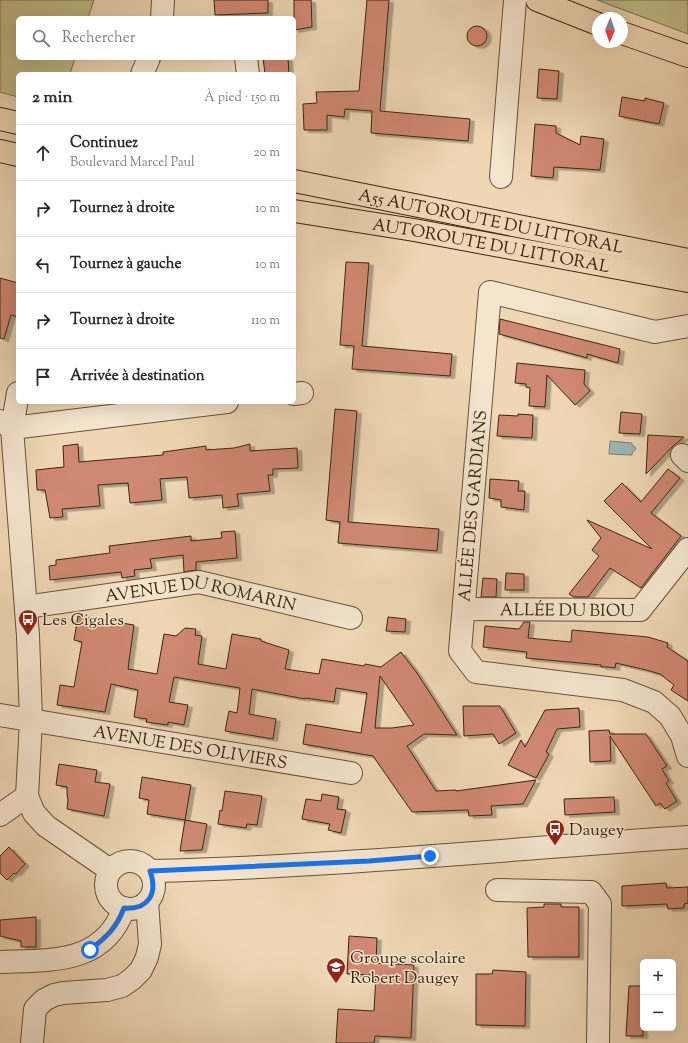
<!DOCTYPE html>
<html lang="fr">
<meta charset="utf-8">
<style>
:root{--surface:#fff;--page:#f7f7f7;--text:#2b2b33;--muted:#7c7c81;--line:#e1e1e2}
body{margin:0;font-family:"Sorts Mill Goudy",serif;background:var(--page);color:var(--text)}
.controls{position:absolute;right:12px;bottom:12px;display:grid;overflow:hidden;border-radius:6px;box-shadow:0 4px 16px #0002}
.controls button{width:36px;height:36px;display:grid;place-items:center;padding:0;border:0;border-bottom:1px solid var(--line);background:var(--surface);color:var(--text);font:20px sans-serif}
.compass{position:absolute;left:592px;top:12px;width:36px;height:36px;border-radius:50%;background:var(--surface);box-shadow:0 4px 16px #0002;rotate:182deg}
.stop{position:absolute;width:12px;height:12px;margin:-9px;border:3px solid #1a73e8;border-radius:50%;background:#fff}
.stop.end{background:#1a73e8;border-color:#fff;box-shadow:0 1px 4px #0008}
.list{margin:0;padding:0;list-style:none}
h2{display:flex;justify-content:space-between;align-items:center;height:52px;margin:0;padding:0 16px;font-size:17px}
h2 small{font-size:13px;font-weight:400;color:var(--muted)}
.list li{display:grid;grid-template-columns:26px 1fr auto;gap:12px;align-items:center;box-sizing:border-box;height:56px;padding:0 16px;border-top:1px solid var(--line)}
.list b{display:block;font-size:15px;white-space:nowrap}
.list p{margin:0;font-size:13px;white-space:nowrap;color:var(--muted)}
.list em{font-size:13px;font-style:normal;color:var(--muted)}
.icon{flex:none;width:22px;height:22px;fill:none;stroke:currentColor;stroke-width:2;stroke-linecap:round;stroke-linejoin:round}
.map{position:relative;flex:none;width:688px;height:1043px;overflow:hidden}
.search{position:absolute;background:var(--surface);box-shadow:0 4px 16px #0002;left:16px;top:16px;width:280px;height:44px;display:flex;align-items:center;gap:10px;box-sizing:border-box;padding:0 14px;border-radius:6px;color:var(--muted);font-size:15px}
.panel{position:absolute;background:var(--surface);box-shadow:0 4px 16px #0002;left:16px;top:72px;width:280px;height:332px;border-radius:6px}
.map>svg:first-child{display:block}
.green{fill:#c0bc89;stroke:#7e714d}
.water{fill:#9bb8b4;stroke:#757e73}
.building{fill:#d08872;stroke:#3b2611;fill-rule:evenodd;filter:url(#shadow)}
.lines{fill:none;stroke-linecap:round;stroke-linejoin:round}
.minor-casing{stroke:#68523a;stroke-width:24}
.major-casing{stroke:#3b2611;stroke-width:24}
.highway-casing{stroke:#3b2611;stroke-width:24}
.minor{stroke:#f5e5cf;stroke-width:22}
.major{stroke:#efd7b5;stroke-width:22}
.highway{stroke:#efd7b5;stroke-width:22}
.route{stroke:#1a73e8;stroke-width:5}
.labels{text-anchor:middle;stroke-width:3;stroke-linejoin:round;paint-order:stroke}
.street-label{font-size:17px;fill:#3b2611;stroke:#f5e5cf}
.poi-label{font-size:17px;fill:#3b2611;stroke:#f5e5cf;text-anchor:start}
</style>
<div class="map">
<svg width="688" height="1043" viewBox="0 0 688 1043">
<defs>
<filter id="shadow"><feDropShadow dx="4.5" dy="2.5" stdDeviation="0" flood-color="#0004"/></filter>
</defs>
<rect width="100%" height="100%" fill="#efd7b5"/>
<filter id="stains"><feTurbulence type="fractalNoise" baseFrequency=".005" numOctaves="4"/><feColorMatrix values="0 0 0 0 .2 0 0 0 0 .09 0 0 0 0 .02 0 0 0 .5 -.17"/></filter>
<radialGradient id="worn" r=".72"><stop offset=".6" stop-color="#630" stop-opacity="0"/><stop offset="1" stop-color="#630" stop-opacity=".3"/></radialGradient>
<g class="green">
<path d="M0,0H94L88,18H18V58H75L70,74H18V97L0,92Z"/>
<path d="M597,0H688V34Z"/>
</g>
<path class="water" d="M610,441L632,443V445L636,448L635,450L632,453V455L609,454Z"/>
<g class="building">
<path d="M214,0H268V13L215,15Z"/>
<path d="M294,0H311L312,27L294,30Z"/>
<path d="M367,0H389L380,111L470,119L468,141L371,133L372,111L345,109L344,117L327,115V130H304L303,104L317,103L316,92L359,91Z"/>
<circle cx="477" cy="36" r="10"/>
<path d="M263,58H288L289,74H265Z"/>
<path d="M539,69L559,71L557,99L537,98Z"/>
<path d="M622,97L645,101V98L664,103L659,124L619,116Z"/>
<path d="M535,124L556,126V133L580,145L581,136L604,139L600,170L554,167L553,178L531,176Z"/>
<path d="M346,262L369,263L362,346L452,354L450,376L352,369L354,346L340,345Z"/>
<path d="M0,278L18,283V317L11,315L4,339L0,338Z"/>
<path d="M500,319L620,349L618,363L587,354V358L499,334Z"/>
<path d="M517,363L585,370L584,384L590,391L575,405L547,375L545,407L529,406L530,388L526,387V384L515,383Z"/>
<path d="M335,409L357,411L348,522L439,529L437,551L338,543L340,522L326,520Z"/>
<path d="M621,412L642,414L640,434L619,433Z"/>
<path d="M518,414L533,415L532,438L497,436L499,415L518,416Z"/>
<path d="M648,435L684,437L673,446L646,474Z"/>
<path d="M78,444L79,462L163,455V452L206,446V450L234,448L250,444V451L297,448L298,468L273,469V475H268L270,491L237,494L239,506L223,508L222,495L189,498L187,477L160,479L162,500L130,503L128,483L98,485L100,506L62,509L63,517L50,518L45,490H37L36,470L64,467L63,446Z"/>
<path d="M668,469L680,478L651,513L681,536L641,588L610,568L588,597H574L569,594L599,556L592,550L601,538L587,520L652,549L604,501L622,483L641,502Z"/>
<path d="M490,479L519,481L518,491H525L524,510L501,507V500L489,498Z"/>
<path d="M235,531L237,558L196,562V570L184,572L183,555L150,559L152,568L134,570L135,576L122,578L121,572L50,580L49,566L56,565V560L110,553L109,546L191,536V541L222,538L221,532Z"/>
<path d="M506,573L524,574V590H505Z"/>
<path d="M483,578L497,579L496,597H481Z"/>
<path d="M78,616L134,625L128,669L157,674L164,634L176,636L185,628L196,629L195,635L202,636L198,664L226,669L232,634L261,639V641L289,650L285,669L319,674L322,659L364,666L365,664L381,667L401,652L417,673L457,735L424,734L407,746L436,791L456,790V791L536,780L523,804L491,806L492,815L469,816L468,810L412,812L373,756L303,744L306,724L361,733L367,693L336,688L334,702L305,698V699L252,689L249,714L276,719L273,739L225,731L229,711L237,713L240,688L174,677L169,702L188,705L184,725L168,722V725L146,722L147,719L134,717L138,690L111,684L105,712L57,705L60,685L74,687L82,642L74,640ZM380,676L414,725L392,728H375Z"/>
<path d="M388,617L406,619L405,632L386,631Z"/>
<path d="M524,622H530L528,638L571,642L572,630L648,637L668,643L667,647L688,661V701L671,690L674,685L660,674L646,670L616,663L615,668L608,667H601V665L526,658L527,652L483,647L485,626L519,629Z"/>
<path d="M463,706H500L516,733L499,744L493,734L464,736Z"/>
<path d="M579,708L580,727L557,729L546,752L549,754L536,778L508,765L521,740L525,747L545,710Z"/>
<path d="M609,730L610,734H646L667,766L662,769L669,781L666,783L677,801L665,809L660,803L656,806L610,736L611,761L590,762L589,731Z"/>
<path d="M59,764L97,770L95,782L110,784L104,816L67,809L68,800L67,794V787L56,785Z"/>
<path d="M142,777L191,785L185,820L207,824L202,850L180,851L185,820L147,814L149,800L139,798Z"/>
<path d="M225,791L262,796L257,825L247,824L246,828L218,824L220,810L222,811Z"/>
<path d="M322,794L339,797L337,809L346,810L341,833L328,830L330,824L302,819L306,799L321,801Z"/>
<path d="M614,797L615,812L565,815L564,799Z"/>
<path d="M9,847L25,864L16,874L14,873L7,880L0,873V856Z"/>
<path d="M666,883L667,888L688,887V903L684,904V908L668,909L667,904L622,906V886Z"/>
<path d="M544,904H561V907H579V957H528L527,908L544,907Z"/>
<path d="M36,917V947H21V941L0,936V920Z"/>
<path d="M349,936L377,938L376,963L414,965L411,1038L375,1036L374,1043H336L338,1009L374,1011L376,975L347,974Z"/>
<path d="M493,970L526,972L525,1026L476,1025V974H492Z"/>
<path d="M629,986H643V1036H626Z"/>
</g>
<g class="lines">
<defs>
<g id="minor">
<path d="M162,18L163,0"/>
<path d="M246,58L248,74"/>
<path d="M142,74L149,58"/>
<path d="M501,177L515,0"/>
<path d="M688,326L655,332L490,292L460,651L476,672L623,690L654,702L670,716L682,736L688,756"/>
<path d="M18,393L12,428L28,636L31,720L27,796L34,813L46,826L110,870"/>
<path d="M294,394L302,393"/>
<path d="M0,421L12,428L227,402"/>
<path d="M682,455L688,461"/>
<path id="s1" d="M26,607L199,582L351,618"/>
<path id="s2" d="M464,609L640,610L688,549"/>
<path id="s3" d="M0,715L351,773"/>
<path d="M0,815L27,796"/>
<circle cx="130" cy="885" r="24"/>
<path d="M150,871C330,867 509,849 688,837"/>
<path d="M497,890L591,892L600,904L598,1043"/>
<path d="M0,962C50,960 104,965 124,908"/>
<path d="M32,1043L35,1009L44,1000L54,995L63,993L107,990L122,986L132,979L141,970L147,957L150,944L147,902"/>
</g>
<g id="major">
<path d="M537,0L598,24"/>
<path d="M622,33L688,56"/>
</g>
<g id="highway">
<path d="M0,119L18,123"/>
<path d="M0,151L18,155"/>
<path id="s4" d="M294,181L688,260"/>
<path id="s5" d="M294,211L414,230L688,281"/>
</g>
</defs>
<use href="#minor" class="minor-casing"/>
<use href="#major" class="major-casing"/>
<use href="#highway" class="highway-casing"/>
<use href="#minor" class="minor"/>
<use href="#major" class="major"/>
<use href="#highway" class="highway"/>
</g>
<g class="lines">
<path class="route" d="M90,950C106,937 116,929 124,908C149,910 158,893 150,871L369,861L430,856"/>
</g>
<defs>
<symbol id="bus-pin" viewBox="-11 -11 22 30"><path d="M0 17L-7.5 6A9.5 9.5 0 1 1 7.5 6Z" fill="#8f2418" stroke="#f5e5cf"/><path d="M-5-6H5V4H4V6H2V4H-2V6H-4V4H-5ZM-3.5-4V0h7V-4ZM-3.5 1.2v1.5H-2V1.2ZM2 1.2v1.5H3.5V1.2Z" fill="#fff"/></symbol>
<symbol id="school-pin" viewBox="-11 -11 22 30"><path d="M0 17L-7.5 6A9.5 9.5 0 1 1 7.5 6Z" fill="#8f2418" stroke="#f5e5cf"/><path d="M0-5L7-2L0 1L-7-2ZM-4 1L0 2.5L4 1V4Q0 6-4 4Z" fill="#fff"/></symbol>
</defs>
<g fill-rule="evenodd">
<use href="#bus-pin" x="17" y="608" width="22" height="30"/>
<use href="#bus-pin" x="544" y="818" width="22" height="30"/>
<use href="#school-pin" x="325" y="956" width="22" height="30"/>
</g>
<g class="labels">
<g class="street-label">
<text dy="6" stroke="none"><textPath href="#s4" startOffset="201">A55 AUTOROUTE DU LITTORAL</textPath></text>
<text dy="6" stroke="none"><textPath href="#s5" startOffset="200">AUTOROUTE DU LITTORAL</textPath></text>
<text transform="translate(472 506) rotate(-85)" y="6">ALLÉE DES GARDIANS</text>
<text dy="6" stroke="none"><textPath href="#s1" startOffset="177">AVENUE DU ROMARIN</textPath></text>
<text dy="6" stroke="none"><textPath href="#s2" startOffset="103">ALLÉE DU BIOU</textPath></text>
<text dy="6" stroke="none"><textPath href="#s3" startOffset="193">AVENUE DES OLIVIERS</textPath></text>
</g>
<g class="poi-label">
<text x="42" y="625">Les Cigales</text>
<text x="569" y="835">Daugey</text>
<text x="350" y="963">Groupe scolaire<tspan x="350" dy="20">Robert Daugey</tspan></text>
</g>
</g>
<rect width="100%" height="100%" filter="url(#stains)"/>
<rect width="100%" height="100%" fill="url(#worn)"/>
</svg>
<div class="controls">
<button>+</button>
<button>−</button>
</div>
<svg class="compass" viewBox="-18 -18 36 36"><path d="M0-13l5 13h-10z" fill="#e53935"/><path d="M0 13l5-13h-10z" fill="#7c7c81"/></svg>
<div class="stop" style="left:90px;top:950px"></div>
<div class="stop end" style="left:430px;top:856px"></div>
<div class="search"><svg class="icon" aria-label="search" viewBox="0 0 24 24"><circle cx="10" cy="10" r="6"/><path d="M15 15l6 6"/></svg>Rechercher</div>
<section class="panel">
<h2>2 min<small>À pied · 150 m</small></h2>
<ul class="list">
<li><svg class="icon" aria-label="ahead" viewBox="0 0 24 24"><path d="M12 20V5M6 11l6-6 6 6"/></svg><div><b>Continuez</b><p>Boulevard Marcel Paul</p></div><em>20 m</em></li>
<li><svg class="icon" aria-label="right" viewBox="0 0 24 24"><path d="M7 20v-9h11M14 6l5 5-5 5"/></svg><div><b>Tournez à droite</b></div><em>10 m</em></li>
<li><svg class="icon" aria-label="left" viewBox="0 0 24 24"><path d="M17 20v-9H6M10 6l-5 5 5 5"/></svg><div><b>Tournez à gauche</b></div><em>10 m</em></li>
<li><svg class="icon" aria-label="right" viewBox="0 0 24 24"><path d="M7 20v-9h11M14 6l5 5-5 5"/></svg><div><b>Tournez à droite</b></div><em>110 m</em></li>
<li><svg class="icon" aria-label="arrive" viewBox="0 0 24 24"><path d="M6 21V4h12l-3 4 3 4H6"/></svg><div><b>Arrivée à destination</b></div></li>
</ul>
</section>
</div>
